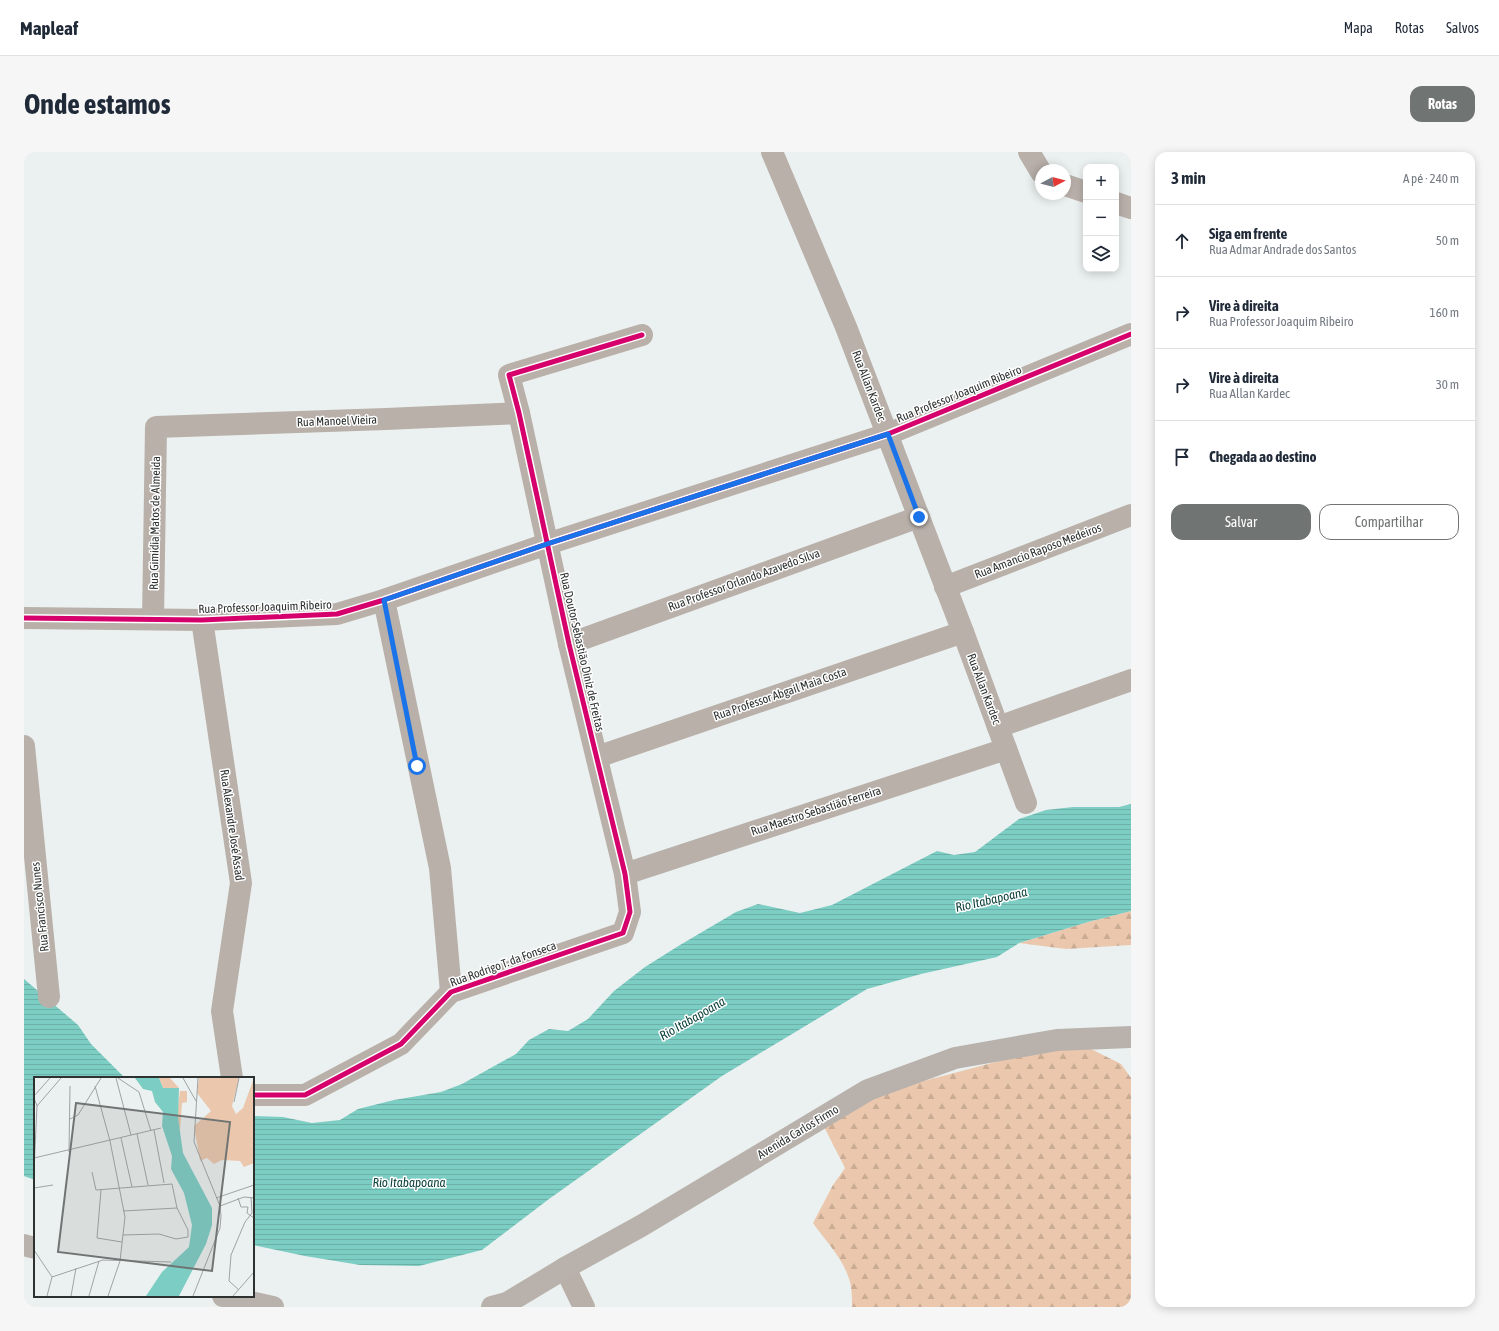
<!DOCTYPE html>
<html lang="pt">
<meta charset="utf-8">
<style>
:root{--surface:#fff;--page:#f6f6f7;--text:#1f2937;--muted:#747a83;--line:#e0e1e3;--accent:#707473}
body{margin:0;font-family:"Asap Condensed",sans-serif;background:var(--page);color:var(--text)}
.controls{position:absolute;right:12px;top:12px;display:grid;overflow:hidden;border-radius:8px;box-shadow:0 2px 10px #0003}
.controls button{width:36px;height:36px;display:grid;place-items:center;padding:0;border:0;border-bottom:1px solid var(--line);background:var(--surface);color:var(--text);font:20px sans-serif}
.compass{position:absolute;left:1011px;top:12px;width:36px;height:36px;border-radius:50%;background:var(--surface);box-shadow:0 2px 10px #0003;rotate:83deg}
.stop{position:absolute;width:12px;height:12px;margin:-9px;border:3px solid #1a73e8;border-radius:50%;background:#fff}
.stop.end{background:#1a73e8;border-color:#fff;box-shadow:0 1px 4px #0008}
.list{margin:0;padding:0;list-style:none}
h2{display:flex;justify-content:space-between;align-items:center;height:52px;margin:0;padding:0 16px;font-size:17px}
h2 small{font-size:13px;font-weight:400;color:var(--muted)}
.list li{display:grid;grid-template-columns:26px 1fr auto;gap:12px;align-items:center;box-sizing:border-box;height:72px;padding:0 16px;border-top:1px solid var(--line)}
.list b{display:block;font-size:15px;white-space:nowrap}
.list p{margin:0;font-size:13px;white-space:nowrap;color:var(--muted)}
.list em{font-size:13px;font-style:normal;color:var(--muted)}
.actions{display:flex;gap:8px;padding:12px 16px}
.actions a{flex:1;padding:9px 0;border:1px solid var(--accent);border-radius:12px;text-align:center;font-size:14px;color:var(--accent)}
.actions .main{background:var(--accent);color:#fff}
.icon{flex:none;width:22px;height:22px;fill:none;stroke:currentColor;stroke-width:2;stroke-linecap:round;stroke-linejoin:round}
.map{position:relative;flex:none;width:1107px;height:1155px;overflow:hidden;border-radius:12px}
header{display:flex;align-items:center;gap:24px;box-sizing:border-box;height:56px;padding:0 20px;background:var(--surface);border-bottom:1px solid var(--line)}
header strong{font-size:19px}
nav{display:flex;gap:22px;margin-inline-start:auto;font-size:14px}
.intro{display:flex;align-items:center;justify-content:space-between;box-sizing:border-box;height:96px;padding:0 24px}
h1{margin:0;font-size:28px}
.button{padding:10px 18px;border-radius:12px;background:var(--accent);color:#fff;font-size:14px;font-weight:700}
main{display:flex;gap:24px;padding:0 24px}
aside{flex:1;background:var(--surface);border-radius:12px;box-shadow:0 2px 10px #0003}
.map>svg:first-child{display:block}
.forest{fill:url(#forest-firs)}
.water{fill:url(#water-rules)}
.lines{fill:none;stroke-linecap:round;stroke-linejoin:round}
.minor{stroke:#b9b0aa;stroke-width:22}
.primary{stroke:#b9b2ac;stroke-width:22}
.cycleway-casing{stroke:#fff;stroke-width:8}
.cycleway{stroke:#d6006c;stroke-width:5}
.route{stroke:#1a73e8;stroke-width:5}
.labels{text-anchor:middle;stroke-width:3;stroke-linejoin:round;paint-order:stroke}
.street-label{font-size:12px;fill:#2d3130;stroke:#fff}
.water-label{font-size:13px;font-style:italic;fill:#0f433d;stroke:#fff}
.inset-road{fill:none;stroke:#9fa4a3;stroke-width:1}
.view{fill:#707473;fill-opacity:0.15;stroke:#707473;stroke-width:2}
.inset-edge{fill:none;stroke:#2d3130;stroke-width:2}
</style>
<header>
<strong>Mapleaf</strong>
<nav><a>Mapa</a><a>Rotas</a><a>Salvos</a></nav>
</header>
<div class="intro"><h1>Onde estamos</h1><a class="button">Rotas</a></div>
<main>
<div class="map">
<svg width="1107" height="1155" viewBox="0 0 1107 1155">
<defs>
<pattern id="forest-firs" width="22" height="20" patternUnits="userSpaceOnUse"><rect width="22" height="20" fill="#ebc8ad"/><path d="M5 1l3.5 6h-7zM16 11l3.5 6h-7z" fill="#caac95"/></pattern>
<pattern id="water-rules" width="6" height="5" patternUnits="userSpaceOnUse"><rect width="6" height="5" fill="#7ccdc3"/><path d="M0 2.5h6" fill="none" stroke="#6cb0a8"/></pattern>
</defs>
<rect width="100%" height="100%" fill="#ebf1f0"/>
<g class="forest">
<path d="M1107,759V793L1042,797L995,791L1064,770Z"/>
<path d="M1049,888L1097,912L1107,926V1155H828C828,1145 828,1133 824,1124C817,1104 801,1088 789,1071L809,1033L821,1016L795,965L896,930L979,908Z"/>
</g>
<g class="water">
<path d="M1107,652V759L1064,770L995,791L973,805L897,822L843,837L698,924L525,1047L458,1098L395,1114L336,1113L281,1104L229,1093V965L230,964L259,965L288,971L316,968L334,957L370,948L417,940L438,932L492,902L505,888L525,877L544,879L564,867L590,839L621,815L656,793L712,760L734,752L776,761L808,753L913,699L930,703L951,700L995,667L1022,658L1049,655H1095Z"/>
<path d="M0,827L54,873L67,892L101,926H11V1028L0,1024Z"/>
</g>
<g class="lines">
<g class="minor">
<path d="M748,0L822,175L939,480L1002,651"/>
<path d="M1005,0L1017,20"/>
<path d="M1041,33L1062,40"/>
<path d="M1092,51L1107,56"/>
<path d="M921,435L1107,363"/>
<path d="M360,448L416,716L427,840"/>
<path d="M0,466L178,468L313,462L360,448L523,392L864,282L1107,182"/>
<path d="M129,467L132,275L362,267L495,261"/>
<path d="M178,468L217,731L198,859L208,926"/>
<path d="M545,492L895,365"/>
<path d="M974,575L1107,528"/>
<path d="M0,594L25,845"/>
<path d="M573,605L939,480"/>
<path d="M601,722L982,597"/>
<path d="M229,943H281L377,892L427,840L599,781L606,760L601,722L545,492L495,261L485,223L618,183"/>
<path d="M541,1116L560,1155"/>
</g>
<g class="primary">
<path d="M0,1093L11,1096"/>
<path d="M199,1144L249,1155"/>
<path d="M468,1155L483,1151L541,1116L617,1074L844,938L931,906L1033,888L1107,885"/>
</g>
<defs>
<g id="cycleway">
<path d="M0,466L178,468L313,462L360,448L523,392L864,282L1107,182"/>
<path d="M229,943H281L377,892L427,840L599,781L606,760L601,722L545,492L495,261L485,223L618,183"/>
</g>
</defs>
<use href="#cycleway" class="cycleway-casing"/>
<use href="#cycleway" class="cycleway"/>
</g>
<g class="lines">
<path class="route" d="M393,614L360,448L523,392L864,282L895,365"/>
</g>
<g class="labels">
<g class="street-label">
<text transform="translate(845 234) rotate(69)" y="4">Rua Allan Kardec</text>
<text transform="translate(935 242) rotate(-22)" y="4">Rua Professor Joaquim Ribeiro</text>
<text transform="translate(313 269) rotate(-2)" y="4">Rua Manoel Vieira</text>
<text transform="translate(131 371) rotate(-89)" y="4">Rua Gimidia Matos de Almeida</text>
<text transform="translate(1014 399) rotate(-21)" y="4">Rua Amancio Raposo Medeiros</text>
<text transform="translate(720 428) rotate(-20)" y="4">Rua Professor Orlando Azavedo Silva</text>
<text transform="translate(241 455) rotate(-2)" y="4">Rua Professor Joaquim Ribeiro</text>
<text transform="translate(558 500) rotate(77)" y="4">Rua Doutor Sebastião Diniz de Freitas</text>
<text transform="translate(960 537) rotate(69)" y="4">Rua Allan Kardec</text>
<text transform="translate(756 542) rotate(-19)" y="4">Rua Professor Abgail Maia Costa</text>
<text transform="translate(792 659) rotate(-18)" y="4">Rua Maestro Sebastião Ferreira</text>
<text transform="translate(208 673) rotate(82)" y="4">Rua Alexandre José Assad</text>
<text transform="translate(16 755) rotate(-96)" y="4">Rua Francisco Nunes</text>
<text transform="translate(479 812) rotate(-20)" y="4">Rua Rodrigo T. da Fonseca</text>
<text transform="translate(774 980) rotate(-31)" y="4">Avenida Carlos Firmo</text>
</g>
<g class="water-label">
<text transform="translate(967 747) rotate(-13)" y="5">Rio Itabapoana</text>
<text transform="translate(668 866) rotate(-30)" y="5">Rio Itabapoana</text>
<text x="385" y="1035">Rio Itabapoana</text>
</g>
</g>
<g transform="translate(10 925)">
<rect width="220" height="220" fill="#ebf1f0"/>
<path d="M125,1H136L145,11H129ZM165,1H205L198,29L202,37L209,31L220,1V86L210,90L206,84L188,83L180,87L173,81L166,84L160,49L177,34L163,16ZM146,14H153V25L148,26L146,55L143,36Z" fill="#ebc8ad"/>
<path d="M101,1H125L129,11H145L144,40L149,76L178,131V148L172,167L145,219H112L128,195L155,170L158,148L150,116L137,92L138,79L128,49L129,35L121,25L118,14L109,12Z" fill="#7ccdc3"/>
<path class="inset-road" d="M82,1L97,58M84,1L105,15L117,54M149,1L162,24M61,9L76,64L91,140L86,184L74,219M0,19L16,1M0,21L3,29L0,93M200,25L205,1M3,29L27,1M36,42L44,38L67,1M120,53L130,106M103,57L114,108M87,61L98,110M35,75L36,9M0,81L127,51M58,95L62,113L138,107L143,131L154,153V160L142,162L125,157L89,158M0,111L19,108M67,113L63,161L88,165M182,121L220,108M204,121L207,130H214L213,136L220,141M186,129L210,120L220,121M89,134L143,131M0,173L18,200L13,219M18,200L69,183L137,185M205,213L195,204L197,178L211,145L218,136L217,120M37,219L42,191M55,219L65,184M159,219L186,151L187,139L186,129L160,65L164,1M199,219L220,195"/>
<path class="view" d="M42,26L196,45L178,194L24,175Z"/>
<rect width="220" height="220" class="inset-edge"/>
</g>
</svg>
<div class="controls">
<button>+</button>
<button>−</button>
<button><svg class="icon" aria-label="layers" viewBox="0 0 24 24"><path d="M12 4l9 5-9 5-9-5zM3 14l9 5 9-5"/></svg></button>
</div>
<svg class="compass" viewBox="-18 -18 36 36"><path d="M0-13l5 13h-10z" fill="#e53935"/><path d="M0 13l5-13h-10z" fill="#747a83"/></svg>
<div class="stop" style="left:393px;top:614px"></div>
<div class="stop end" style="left:895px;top:365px"></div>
</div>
<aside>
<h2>3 min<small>A pé · 240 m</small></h2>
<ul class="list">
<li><svg class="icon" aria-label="ahead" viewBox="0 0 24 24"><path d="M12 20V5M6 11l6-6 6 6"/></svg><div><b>Siga em frente</b><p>Rua Admar Andrade dos Santos</p></div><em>50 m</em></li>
<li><svg class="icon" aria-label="right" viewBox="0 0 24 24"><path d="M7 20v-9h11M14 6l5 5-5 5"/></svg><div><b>Vire à direita</b><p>Rua Professor Joaquim Ribeiro</p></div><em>160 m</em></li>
<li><svg class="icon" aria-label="right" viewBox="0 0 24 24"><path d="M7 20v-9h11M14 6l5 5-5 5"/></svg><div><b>Vire à direita</b><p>Rua Allan Kardec</p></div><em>30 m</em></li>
<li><svg class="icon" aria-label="arrive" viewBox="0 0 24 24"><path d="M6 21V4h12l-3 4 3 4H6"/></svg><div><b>Chegada ao destino</b></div></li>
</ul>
<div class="actions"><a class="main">Salvar</a><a>Compartilhar</a></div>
</aside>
</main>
